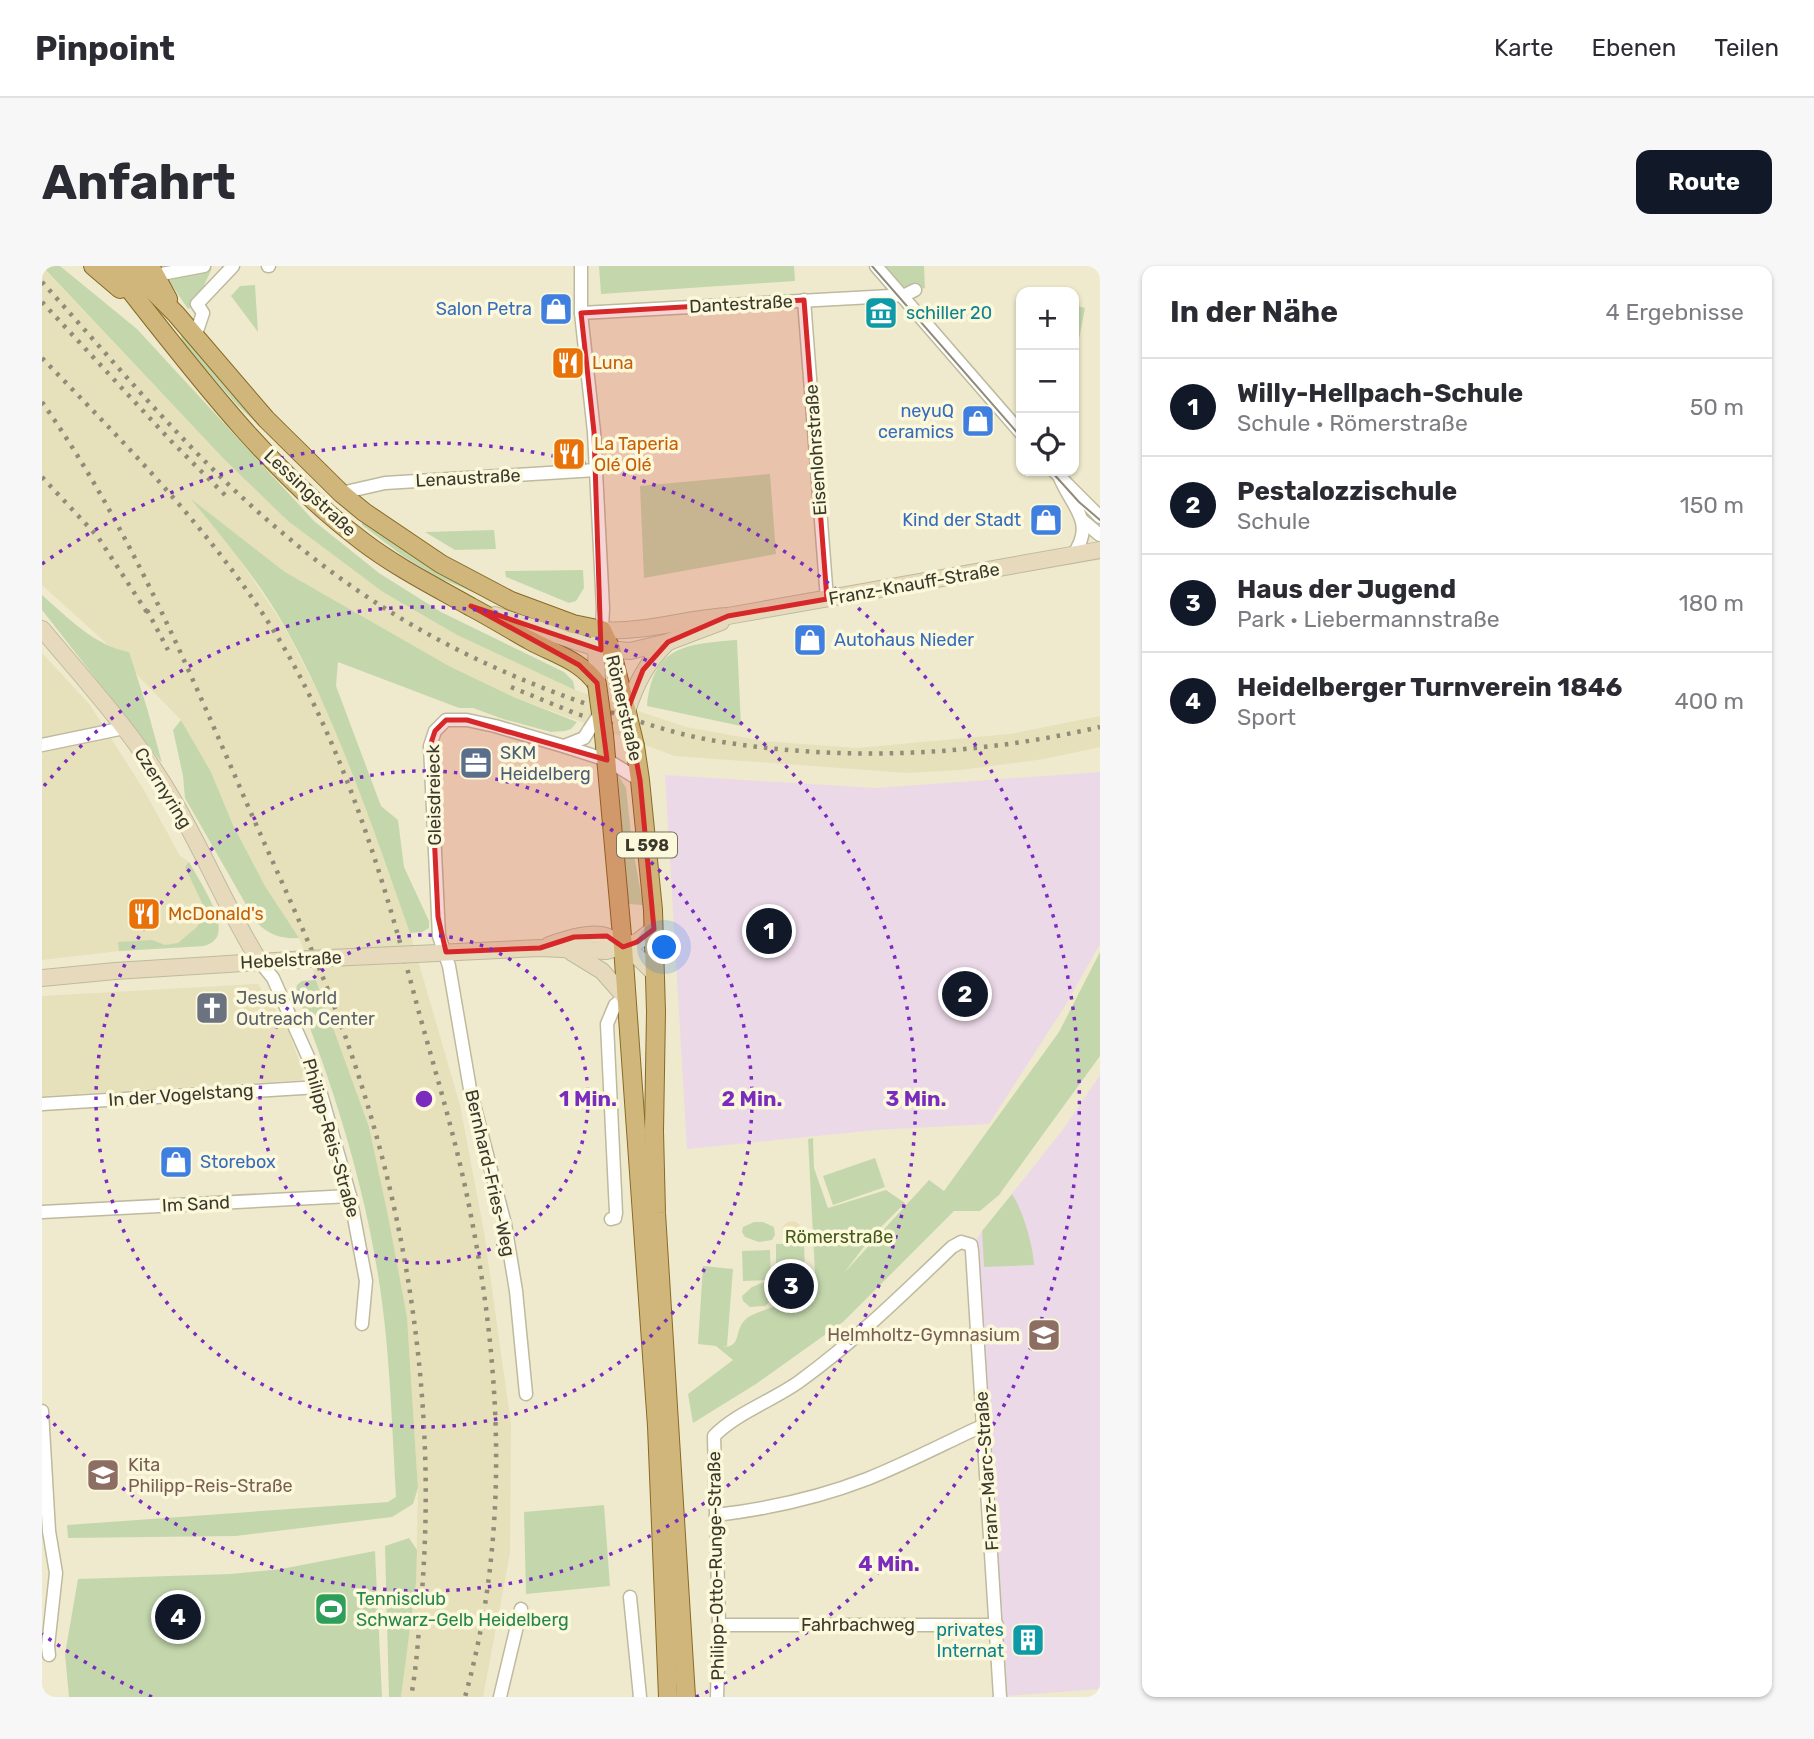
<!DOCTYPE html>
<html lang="de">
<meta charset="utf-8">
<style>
:root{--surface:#fff;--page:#f7f7f7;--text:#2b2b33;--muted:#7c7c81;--line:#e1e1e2;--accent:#111827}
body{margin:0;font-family:Rubik,sans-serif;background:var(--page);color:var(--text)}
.controls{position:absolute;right:21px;top:21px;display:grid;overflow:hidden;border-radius:14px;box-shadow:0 2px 5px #0004}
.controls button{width:63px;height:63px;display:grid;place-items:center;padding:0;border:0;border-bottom:2px solid var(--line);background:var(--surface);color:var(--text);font:35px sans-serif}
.you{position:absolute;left:623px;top:682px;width:24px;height:24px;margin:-18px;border:5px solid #fff;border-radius:50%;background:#1a73e8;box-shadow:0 0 0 10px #1a73e833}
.badge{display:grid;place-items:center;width:46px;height:46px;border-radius:50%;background:var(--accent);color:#fff;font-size:23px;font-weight:700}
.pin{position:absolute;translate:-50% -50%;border:4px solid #fff;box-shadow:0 2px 7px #0006}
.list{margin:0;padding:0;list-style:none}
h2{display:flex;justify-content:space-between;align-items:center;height:91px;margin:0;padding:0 28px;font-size:30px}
h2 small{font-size:23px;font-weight:400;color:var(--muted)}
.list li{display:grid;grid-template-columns:46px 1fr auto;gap:21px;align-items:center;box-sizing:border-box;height:98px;padding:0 28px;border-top:2px solid var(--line)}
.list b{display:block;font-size:26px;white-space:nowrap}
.list p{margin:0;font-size:23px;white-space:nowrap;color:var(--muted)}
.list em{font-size:23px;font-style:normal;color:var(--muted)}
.icon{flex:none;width:38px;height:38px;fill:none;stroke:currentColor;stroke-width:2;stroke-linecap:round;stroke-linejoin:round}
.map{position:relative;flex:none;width:1058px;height:1431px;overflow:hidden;border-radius:14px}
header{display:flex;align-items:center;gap:42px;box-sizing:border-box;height:98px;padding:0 35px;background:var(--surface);border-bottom:2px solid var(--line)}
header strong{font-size:33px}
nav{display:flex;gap:38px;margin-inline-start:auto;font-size:24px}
.intro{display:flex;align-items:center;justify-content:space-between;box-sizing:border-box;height:168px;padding:0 42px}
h1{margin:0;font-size:49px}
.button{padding:18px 32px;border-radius:14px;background:var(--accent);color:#fff;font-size:24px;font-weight:700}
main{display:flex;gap:42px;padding:0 42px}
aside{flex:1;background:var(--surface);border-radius:14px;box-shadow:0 2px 5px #0004}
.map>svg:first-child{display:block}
.built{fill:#e6e0bb}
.education{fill:#ecd9e8}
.green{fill:#c4d7ac}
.sand{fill:#e9e0bb}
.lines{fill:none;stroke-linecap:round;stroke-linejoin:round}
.street-casing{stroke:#beba9e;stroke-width:15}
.secondary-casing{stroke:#beba9e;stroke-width:18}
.primary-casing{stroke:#876a25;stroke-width:20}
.street{stroke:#fff;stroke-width:12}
.secondary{stroke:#e7dabc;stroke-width:16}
.primary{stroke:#d0b67a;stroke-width:18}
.tram{stroke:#908c79;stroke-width:2}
.rail{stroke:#908c79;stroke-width:4.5;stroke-dasharray:3.5 7;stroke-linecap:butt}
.street-bridge-casing{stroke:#beba9e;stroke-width:15;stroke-linecap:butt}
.secondary-bridge-casing{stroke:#beba9e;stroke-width:18;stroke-linecap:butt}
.primary-bridge-casing{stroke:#876a25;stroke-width:20;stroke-linecap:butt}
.street-bridge{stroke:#fff;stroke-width:12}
.secondary-bridge{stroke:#e7dabc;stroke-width:16}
.primary-bridge{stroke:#d0b67a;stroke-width:18}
.marked{fill:#d62828;fill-opacity:0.2;stroke:#d62828;stroke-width:5;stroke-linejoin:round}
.ring{fill:none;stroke:#7b2cbf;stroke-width:3.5;stroke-dasharray:3.5 7}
.labels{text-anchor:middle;stroke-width:7;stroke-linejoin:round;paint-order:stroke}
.shield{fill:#fcf8db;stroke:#747261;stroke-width:2}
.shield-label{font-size:16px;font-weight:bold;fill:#3a382d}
.street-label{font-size:18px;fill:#3a382d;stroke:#fcf8db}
.shop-label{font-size:18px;fill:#366cbe;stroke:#fcf8db;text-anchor:end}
.culture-label{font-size:18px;fill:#0d838f;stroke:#fcf8db;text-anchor:start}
.food-label{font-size:18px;fill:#c56008;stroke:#fcf8db;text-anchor:start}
.service-label{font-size:18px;fill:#4e5e75;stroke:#fcf8db;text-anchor:start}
.worship-label{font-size:18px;fill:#5b616d;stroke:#fcf8db;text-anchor:start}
.park-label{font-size:18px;fill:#435a1a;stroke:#fcf8db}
.education-label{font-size:18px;fill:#785e54;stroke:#fcf8db;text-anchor:end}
.leisure-label{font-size:18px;fill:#27864d;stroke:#fcf8db;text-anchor:start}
.centre{fill:#7b2cbf;stroke:#fcf8db;stroke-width:3.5}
.ring-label{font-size:21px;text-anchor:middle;font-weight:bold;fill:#7b2cbf;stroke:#fcf8db;stroke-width:7;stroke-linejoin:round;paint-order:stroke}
</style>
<header>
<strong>Pinpoint</strong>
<nav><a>Karte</a><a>Ebenen</a><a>Teilen</a></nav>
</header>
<div class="intro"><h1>Anfahrt</h1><a class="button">Route</a></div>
<main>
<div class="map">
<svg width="1058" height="1431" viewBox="0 0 1058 1431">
<rect width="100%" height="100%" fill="#efeacd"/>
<g class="built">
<path d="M0,1L180,191L341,326L415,369L533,424L644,461L721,475L815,482L968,468L1058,450V481L1002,493L918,504L866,507L633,490L474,432L407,400L243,306L152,236L194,288L242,360L289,452L316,521L368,667L418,839L442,966L469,1158L468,1287L441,1431H359L374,1317L376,1222L365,1051L327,861L272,707L257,672L223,620L191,559L169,506L139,454L64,377L0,319Z"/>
<path d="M0,387L48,439L103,526L138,590L147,596L168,633L177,657L176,670L170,677L162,680L77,685L0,694Z"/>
<path d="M216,718L245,761L262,809L259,814L0,830V730Z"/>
</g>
<g class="education">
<path d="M1058,506V678L1023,740L947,858L834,864L645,883L623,509L833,522Z"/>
<path d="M1058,809V1423L965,1430L935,972L1022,862Z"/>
</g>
<g class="green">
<path d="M0,0H18L95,63L272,255L337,307L399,346L522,406L531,415L533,424L415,369L341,326L246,255L180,191Z"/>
<path d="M557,0H752L753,15L559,28Z"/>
<path d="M841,0H882L883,22L864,26Z"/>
<path d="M170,2L153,39L146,43L125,12L133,7Z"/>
<path d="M213,19L216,66L189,30L198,20Z"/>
<path d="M1032,39L1043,42L1032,99Z"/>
<path d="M139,68L211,150L270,209L195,139L140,76Z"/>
<path d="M728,208L734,288L602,312L598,220Z"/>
<path d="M149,233L243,306L407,400L474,432L535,456L529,463L523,465L509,466L461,453L431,442H417L296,396L294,420L339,540L356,554L362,601L387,655V662L380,666L368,667C331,563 297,458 243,361C217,315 182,273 149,233Z"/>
<path d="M320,250L528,367L395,311L361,290L320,259Z"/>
<path d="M452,264L454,283L413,284L383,266Z"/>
<path d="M541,304L542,322L534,335L527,337L464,311L463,305Z"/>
<path d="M0,329C25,351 53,380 87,386L105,442L120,497L0,344Z"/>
<path d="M695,374L699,460L605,440C611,380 643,378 695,374Z"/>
<path d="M139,454L169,506L191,559L223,620L257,672C239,673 227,669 214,656L143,532L141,510L131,464Z"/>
<path d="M576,509L584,522L590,578L601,639L586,638Z"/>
<path d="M147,596C155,611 184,654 175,670C173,676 167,678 162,680L77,685L76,676L110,674L123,679L136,677L155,661L160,650L161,639L143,601Z"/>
<path d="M1058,686V790L957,929L938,945H912L801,1056L714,1118L651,1157L646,1128L691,1094L674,1080L656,1078L661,1000L691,1003L685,1080L681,1081C701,1081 691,1063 705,1052C710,1048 730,1041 738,1039L737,1008L759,1007L761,1027L770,1016L773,1007L766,873L771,872L772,902L786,942L844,924L863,937L831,969L802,1007L887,914L902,925L1017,766Z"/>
<path d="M274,714L327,861L346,950L365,1051L376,1222L371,1238L350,1251L194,1270L26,1272L25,1259L346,1236L354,1231C351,1178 349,1124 344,1071C333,953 298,836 254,726L255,719L260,715Z"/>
<path d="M833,892L843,921L791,939L781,910Z"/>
<path d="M970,928C981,944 991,980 992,999L942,1001L940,965Z"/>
<path d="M712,956H721L732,961L733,969L730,974L717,976L703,971L700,966L701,961Z"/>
<path d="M762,977L763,1003L734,1004V978Z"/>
<path d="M728,984L729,1014H731L732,1032L723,1040L708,1041L701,1035L700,1030L710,1021L727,1014L701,1015L700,985Z"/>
<path d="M562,1239L568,1320L484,1328L482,1246Z"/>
<path d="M367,1272L375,1284L374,1317L359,1431H347L343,1280Z"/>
<path d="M333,1285L340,1431H27L23,1388L36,1313L188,1308L239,1303Z"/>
</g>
<circle class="sand" cx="750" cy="965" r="10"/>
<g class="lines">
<defs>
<g id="street">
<path d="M226,0H227"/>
<path d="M539,0V47L552,166L561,342L560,364"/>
<path d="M834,0L979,167"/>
<path d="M114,9L162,0"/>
<path d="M762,34L785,333"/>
<path d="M539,47L849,30L863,29L873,24"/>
<path d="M153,71L161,47L155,38L191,0"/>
<path d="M1012,205L1058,251"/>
<path d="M1018,212C1031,242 1054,257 1031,289"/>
<path d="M299,227L343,217L554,204"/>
<path d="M1041,255L1058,269"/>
<path d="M0,479L82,462"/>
<path d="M522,480L542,472L547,464"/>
<path d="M218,696L231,712L267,793L277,821L308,930L324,1015L320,1058"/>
<path d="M0,838L277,821"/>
<path d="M0,946L308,930"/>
<path d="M569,953L573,952L574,947L565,758L573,739L583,731"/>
<path d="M484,1128L474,1025L463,958L428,823L407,700L397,670L388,480L393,465L404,454H425L453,460L521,480L565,494L598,514"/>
<path d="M0,1145L7,1265L14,1307L6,1380L7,1389"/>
<path d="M674,1249C725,1243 776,1232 825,1213C865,1197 903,1177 942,1159"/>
<path d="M588,1331L598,1431"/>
<path d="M677,1359H955"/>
<path d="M458,1431L479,1343"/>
<path d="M675,1431L677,1359L672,1170C694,1147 732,1134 758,1115C813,1075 861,1028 910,981L919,976L929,979L930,985L958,1431"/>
</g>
<g id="secondary">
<path d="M453,349L554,382L588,385L626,376L679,356"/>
<path d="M0,363C46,418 94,470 130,532C162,586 185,644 218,696"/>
<path d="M555,417L554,382L560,364C603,367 644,352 686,350L1058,284"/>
<path d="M585,445C594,417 605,396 626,376"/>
<path d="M507,679C522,674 550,664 566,671C583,677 600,695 613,708"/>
<path d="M529,686L560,705L583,731"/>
<path d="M374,688L498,682L564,685L595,676L612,663"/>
<path d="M0,712L73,705L266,693"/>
</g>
<g id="primary">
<path d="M51,0L78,23"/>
<path d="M69,0C145,96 221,200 320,275C354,301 392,320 429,341C450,352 469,364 489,375C513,388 540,395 555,418"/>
<path d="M86,0L134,48L224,153L299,227L322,246L399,298L469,335L531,358L560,364L569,383L586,451"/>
<path d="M108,0L126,33"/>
<path d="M562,469L581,681L615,1160L626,1431"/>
<path d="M593,480L598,514L611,644L614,746L612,865L614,947L644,1431"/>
</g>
</defs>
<use href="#street" class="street-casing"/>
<use href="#secondary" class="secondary-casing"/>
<use href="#primary" class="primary-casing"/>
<use href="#street" class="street"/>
<use href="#secondary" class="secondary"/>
<use href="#primary" class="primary"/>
<g class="tram">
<path d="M830,0L979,171"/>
<path d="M1009,205L1037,236L1058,254"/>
</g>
<g class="rail">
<path d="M0,16C76,100 150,191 237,264C338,350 437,402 562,444C599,456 636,469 674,475C801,496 933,490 1058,461"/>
<path d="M0,36L129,175L185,231"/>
<path d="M0,92C89,184 179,274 244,385C307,496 344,621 376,743C395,812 416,880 429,950C460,1109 467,1273 423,1431"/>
<path d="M0,136C81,251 137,381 193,510C229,595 270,677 301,764C368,951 397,1151 378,1349C376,1376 374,1404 369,1431"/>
<path d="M0,211L56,271L108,351"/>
<path d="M105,344L126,384"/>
<path d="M469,421L535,448L594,465"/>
</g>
<defs>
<path id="street-bridge" d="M547,464L559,446"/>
<path id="secondary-bridge" d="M266,693L374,688"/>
<g id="primary-bridge">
<path d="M555,418L562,469"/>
<path d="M586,451L593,480"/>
</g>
</defs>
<use href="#street-bridge" class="street-bridge-casing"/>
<use href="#secondary-bridge" class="secondary-bridge-casing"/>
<use href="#primary-bridge" class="primary-bridge-casing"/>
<use href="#street-bridge" class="street-bridge"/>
<use href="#secondary-bridge" class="secondary-bridge"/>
<use href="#primary-bridge" class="primary-bridge"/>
</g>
<path class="marked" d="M762,34L785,333L686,350L626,376L601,404L585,445L598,514L612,663L595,676L581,681L565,670L532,671L498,682L404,686L396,651L388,480L393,465L404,454H425L565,494L555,417L537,399L429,340L559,384L552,166L539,47Z"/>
<g class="ring">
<circle cx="382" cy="833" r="164"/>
<circle cx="382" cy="833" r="328"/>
<path d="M2 520A492 492 0 1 1 2 1146"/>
<path d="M110 1431A657 657 0 0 1 0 1368M0 298A657 657 0 1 1 654 1431"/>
</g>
<defs>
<symbol id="shop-square" viewBox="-11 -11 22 22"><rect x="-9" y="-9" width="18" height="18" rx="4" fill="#3f7fe0" stroke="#fcf8db"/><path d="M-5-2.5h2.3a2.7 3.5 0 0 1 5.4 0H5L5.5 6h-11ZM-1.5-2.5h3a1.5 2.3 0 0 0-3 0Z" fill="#fff"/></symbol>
<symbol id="museum-square" viewBox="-11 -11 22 22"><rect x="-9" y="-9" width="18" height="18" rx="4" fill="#0f9aa8" stroke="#fcf8db"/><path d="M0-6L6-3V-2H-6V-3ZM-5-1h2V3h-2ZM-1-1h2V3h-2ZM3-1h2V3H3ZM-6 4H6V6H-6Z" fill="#fff"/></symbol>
<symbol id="restaurant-square" viewBox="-11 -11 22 22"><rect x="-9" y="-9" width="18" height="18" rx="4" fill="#e8710a" stroke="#fcf8db"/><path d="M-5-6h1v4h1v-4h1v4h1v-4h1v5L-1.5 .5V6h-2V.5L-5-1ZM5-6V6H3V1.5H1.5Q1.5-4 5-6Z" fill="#fff"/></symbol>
<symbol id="office-square" viewBox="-11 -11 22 22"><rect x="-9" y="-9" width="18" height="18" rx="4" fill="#5c6f8a" stroke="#fcf8db"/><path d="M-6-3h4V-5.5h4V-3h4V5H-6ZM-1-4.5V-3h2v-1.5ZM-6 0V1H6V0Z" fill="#fff"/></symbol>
<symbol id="church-square" viewBox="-11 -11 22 22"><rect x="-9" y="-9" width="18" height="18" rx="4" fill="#6b7280" stroke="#fcf8db"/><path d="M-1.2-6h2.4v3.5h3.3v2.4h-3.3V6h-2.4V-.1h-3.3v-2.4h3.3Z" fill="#fff"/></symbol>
<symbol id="school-square" viewBox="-11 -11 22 22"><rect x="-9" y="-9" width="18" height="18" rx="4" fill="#8d6e63" stroke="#fcf8db"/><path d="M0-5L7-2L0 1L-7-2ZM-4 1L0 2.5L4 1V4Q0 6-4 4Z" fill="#fff"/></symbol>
<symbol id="stadium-square" viewBox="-11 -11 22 22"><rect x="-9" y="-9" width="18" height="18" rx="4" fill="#2e9e5b" stroke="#fcf8db"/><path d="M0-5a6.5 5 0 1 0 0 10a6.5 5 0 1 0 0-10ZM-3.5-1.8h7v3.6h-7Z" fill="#fff"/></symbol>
<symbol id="building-square" viewBox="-11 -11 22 22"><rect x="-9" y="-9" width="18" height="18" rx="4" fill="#0f9aa8" stroke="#fcf8db"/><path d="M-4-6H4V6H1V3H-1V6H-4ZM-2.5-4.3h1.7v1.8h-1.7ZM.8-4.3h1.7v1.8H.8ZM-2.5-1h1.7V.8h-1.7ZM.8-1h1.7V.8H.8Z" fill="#fff"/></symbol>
</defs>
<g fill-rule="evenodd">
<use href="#shop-square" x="495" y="24" width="38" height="38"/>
<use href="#museum-square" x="820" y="28" width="38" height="38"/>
<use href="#restaurant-square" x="507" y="78" width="38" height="38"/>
<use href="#shop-square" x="917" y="136" width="38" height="38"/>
<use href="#restaurant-square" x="508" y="169" width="38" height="38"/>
<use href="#shop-square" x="985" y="235" width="38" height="38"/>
<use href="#shop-square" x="749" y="355" width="38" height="38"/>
<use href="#office-square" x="415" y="478" width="38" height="38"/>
<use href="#restaurant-square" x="83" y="629" width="38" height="38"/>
<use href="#church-square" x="151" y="723" width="38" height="38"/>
<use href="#shop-square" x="115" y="877" width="38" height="38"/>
<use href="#school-square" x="983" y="1050" width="38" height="38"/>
<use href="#school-square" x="42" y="1190" width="38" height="38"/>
<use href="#stadium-square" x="270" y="1324" width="38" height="38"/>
<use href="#building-square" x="967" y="1355" width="38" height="38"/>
</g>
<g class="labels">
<rect class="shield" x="575" y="566.5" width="60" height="25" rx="5"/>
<g class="shield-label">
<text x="605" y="585">L 598</text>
</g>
<g class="street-label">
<text transform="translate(699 38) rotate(-3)" y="6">Dantestraße</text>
<text transform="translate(774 184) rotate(-94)" y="6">Eisenlohrstraße</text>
<text transform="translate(426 212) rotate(-3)" y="6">Lenaustraße</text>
<text transform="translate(268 227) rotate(43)" y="6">Lessingstraße</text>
<text transform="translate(872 318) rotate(-10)" y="6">Franz-Knauff-Straße</text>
<text transform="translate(582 442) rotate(77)" y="6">Römerstraße</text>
<text transform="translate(121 522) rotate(58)" y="6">Czernyring</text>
<text transform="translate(392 529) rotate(-91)" y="6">Gleisdreieck</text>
<text transform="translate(249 694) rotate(-3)" y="6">Hebelstraße</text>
<text transform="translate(139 829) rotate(-4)" y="6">In der Vogelstang</text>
<text transform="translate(289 872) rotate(74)" y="6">Philipp-Reis-Straße</text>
<text transform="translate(448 907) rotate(77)" y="6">Bernhard-Fries-Weg</text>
<text transform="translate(154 938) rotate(-3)" y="6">Im Sand</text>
<text transform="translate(945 1205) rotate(-94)" y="6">Franz-Marc-Straße</text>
<text transform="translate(674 1300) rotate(-91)" y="6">Philipp-Otto-Runge-Straße</text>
<text x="816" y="1365">Fahrbachweg</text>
</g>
<g class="shop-label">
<text x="490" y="49">Salon Petra</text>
<text x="912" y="151">neyuQ<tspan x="912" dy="21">ceramics</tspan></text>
<text x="979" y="260">Kind der Stadt</text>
<text x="792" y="380" text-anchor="start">Autohaus Nieder</text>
<text x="158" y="902" text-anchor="start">Storebox</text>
</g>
<g class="culture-label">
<text x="864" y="53">schiller 20</text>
<text x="962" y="1370" text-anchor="end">privates<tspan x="962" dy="21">Internat</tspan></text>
</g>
<g class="food-label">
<text x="550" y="103">Luna</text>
<text x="552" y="184">La Taperia<tspan x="552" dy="21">Olé Olé</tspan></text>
<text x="126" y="654">McDonald's</text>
</g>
<g class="service-label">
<text x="458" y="493">SKM<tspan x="458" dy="21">Heidelberg</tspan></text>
</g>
<g class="worship-label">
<text x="194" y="738">Jesus World<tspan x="194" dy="21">Outreach Center</tspan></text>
</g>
<g class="park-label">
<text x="797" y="977">Römerstraße</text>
</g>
<g class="education-label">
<text x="978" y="1075">Helmholtz-Gymnasium</text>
<text x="86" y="1205" text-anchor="start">Kita<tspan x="86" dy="21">Philipp-Reis-Straße</tspan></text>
</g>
<g class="leisure-label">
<text x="314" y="1339">Tennisclub<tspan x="314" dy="21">Schwarz-Gelb Heidelberg</tspan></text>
</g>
</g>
<circle cx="382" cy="833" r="10" class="centre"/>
<g class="ring-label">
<text x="546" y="840">1 Min.</text>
<text x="710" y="840">2 Min.</text>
<text x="874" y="840">3 Min.</text>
<text x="847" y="1305">4 Min.</text>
</g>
</svg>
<div class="controls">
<button>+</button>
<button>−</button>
<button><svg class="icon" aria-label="locate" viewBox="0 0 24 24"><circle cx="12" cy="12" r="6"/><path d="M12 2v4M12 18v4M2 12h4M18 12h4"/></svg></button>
</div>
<div class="you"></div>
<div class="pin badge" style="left:727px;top:665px">1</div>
<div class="pin badge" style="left:923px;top:728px">2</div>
<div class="pin badge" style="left:749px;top:1020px">3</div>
<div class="pin badge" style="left:136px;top:1351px">4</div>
</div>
<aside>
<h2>In der Nähe<small>4 Ergebnisse</small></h2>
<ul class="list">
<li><span class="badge">1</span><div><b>Willy-Hellpach-Schule</b><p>Schule · Römerstraße</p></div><em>50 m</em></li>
<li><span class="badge">2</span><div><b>Pestalozzischule</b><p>Schule</p></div><em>150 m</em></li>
<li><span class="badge">3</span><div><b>Haus der Jugend</b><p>Park · Liebermannstraße</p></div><em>180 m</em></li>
<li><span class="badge">4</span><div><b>Heidelberger Turnverein 1846</b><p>Sport</p></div><em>400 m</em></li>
</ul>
</aside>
</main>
